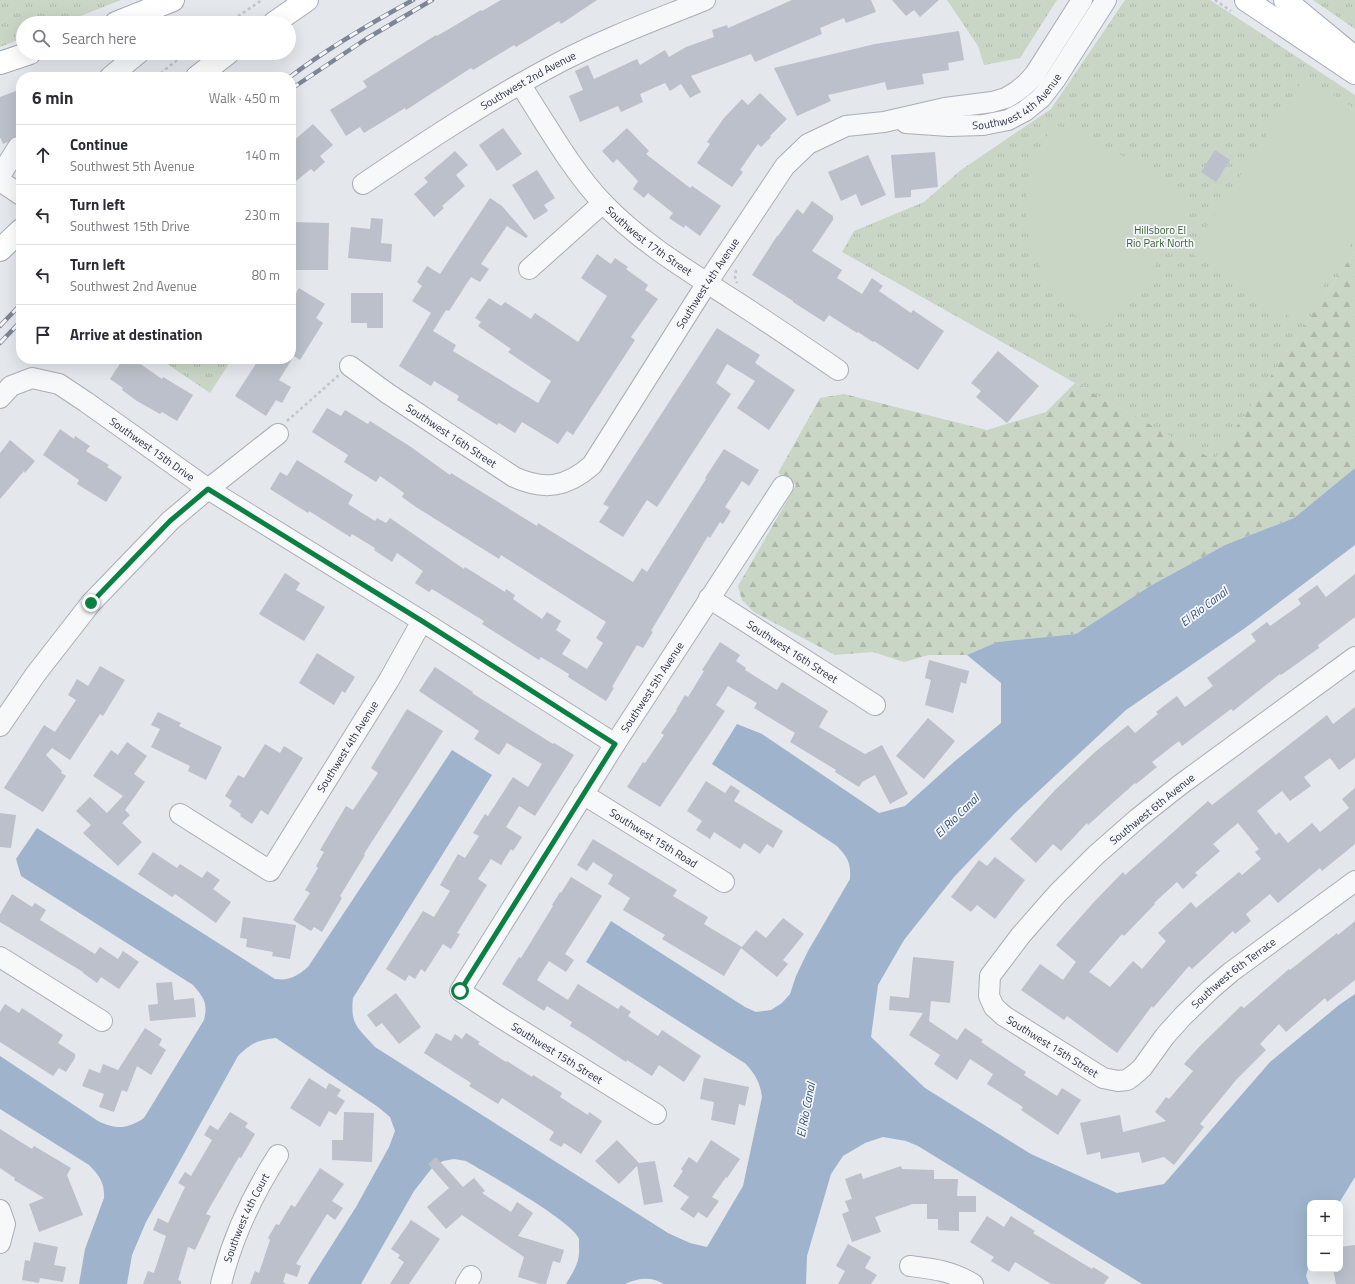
<!DOCTYPE html>
<meta charset="utf-8">
<style>
:root{--surface:#fff;--page:#f2f2f3;--text:#2b2b33;--muted:#7c7c81;--line:#e1e1e2}
body{margin:0;font-family:"Titillium Web",sans-serif;background:var(--page);color:var(--text)}
.controls{position:absolute;right:12px;bottom:12px;display:grid;overflow:hidden;border-radius:8px;box-shadow:0 4px 16px #0002}
.controls button{width:36px;height:36px;display:grid;place-items:center;padding:0;border:0;border-bottom:1px solid var(--line);background:var(--surface);color:var(--text);font:20px sans-serif}
.stop{position:absolute;width:12px;height:12px;margin:-9px;border:3px solid #0b8043;border-radius:50%;background:#fff}
.stop.end{background:#0b8043;border-color:#fff;box-shadow:0 1px 4px #0008}
.list{margin:0;padding:0;list-style:none}
h2{display:flex;justify-content:space-between;align-items:center;height:52px;margin:0;padding:0 16px;font-size:17px}
h2 small{font-size:13px;font-weight:400;color:var(--muted)}
.list li{display:grid;grid-template-columns:26px 1fr auto;gap:12px;align-items:center;box-sizing:border-box;height:60px;padding:0 16px;border-top:1px solid var(--line)}
.list b{display:block;font-size:15px;white-space:nowrap}
.list p{margin:0;font-size:13px;white-space:nowrap;color:var(--muted)}
.list em{font-size:13px;font-style:normal;color:var(--muted)}
.icon{flex:none;width:22px;height:22px;fill:none;stroke:currentColor;stroke-width:2;stroke-linecap:round;stroke-linejoin:round}
.map{position:relative;flex:none;width:1355px;height:1284px;overflow:hidden}
.search{position:absolute;background:var(--surface);box-shadow:0 4px 16px #0002;left:16px;top:16px;width:280px;height:44px;display:flex;align-items:center;gap:10px;box-sizing:border-box;padding:0 14px;border-radius:22px;color:var(--muted);font-size:15px}
.panel{position:absolute;background:var(--surface);box-shadow:0 4px 16px #0002;left:16px;top:72px;width:280px;height:292px;border-radius:16px}
.map>svg:first-child{display:block}
.grass{fill:url(#grass-tufts)}
.forest{fill:url(#forest-firs)}
.garden{fill:#c9d6c5}
.water{fill:#9fb4cc}
.building{fill:#bbc0ca;fill-rule:evenodd}
.lines{fill:none;stroke-linecap:round;stroke-linejoin:round}
.minor-casing{stroke:#a9aeb7;stroke-width:22}
.major-casing{stroke:#a3abb8;stroke-width:24}
.path{stroke:#c2c5cb;stroke-width:2.5;stroke-dasharray:3 3;stroke-linecap:butt}
.minor{stroke:#f7f8fa;stroke-width:20}
.major{stroke:#fff;stroke-width:22}
.rail-casing{stroke:#7d8696;stroke-width:4.5}
.rail{stroke:#f4f6f9;stroke-width:3;stroke-dasharray:9;stroke-linecap:butt}
.route{stroke:#0b8043;stroke-width:5}
.labels{text-anchor:middle;stroke-width:3.5;stroke-linejoin:round;paint-order:stroke}
.street-label{font-size:11px;fill:#2b3445;stroke:#f4f6f9}
.park-label{font-size:11px;fill:#3f6138;stroke:#f4f6f9}
.water-label{font-size:12px;font-style:italic;fill:#34527a;stroke:#f4f6f9}
</style>
<div class="map">
<svg width="1355" height="1284" viewBox="0 0 1355 1284">
<defs>
<pattern id="grass-tufts" width="24" height="20" patternUnits="userSpaceOnUse"><rect width="24" height="20" fill="#c9d6c5"/><path d="M3 7l-1-3M5 7V3M7 7l1-3M15 17l-1-3M17 17v-4M19 17l1-3" fill="none" stroke="#adb8ab"/></pattern>
<pattern id="forest-firs" width="22" height="20" patternUnits="userSpaceOnUse"><rect width="22" height="20" fill="#c9d6c5"/><path d="M5 1l3.5 6h-7zM16 11l3.5 6h-7z" fill="#adb8ab"/></pattern>
</defs>
<rect width="100%" height="100%" fill="#e4e7ec"/>
<g class="grass">
<path d="M0,0H121L63,23H23V38L0,47Z"/>
<path d="M947,0H1057L1020,58L984,65L978,46Z"/>
<path d="M1125,0H1210L1355,95V251L1214,461L842,252L854,231L924,202L961,170L1051,109Z"/>
<path d="M1313,0H1355V29Z"/>
<path d="M160,359H232L210,393Z"/>
</g>
<path class="forest" d="M1355,251V468L1294,518L1225,545L1150,586L1076,634L997,642L967,655H929L904,662L873,652L835,655L754,612L742,600L738,586L796,485L778,473L820,398L844,394L987,430L1046,412L1075,383L1214,460Z"/>
<g class="garden">
<path d="M1305,76L1355,109V238L1299,323L1190,252Z"/>
<path d="M1054,124L1123,156L1186,197L1191,212L1148,276L1100,333L1068,310L1046,280L1032,250L1026,218L1027,183L1035,156Z"/>
</g>
<path class="water" d="M1355,468V545L1245,628L1126,710L1015,813L954,877L904,940L878,985L871,1037L925,1088L1031,1154L1117,1193L1164,1184L1270,1062L1339,1005L1355,994V1177L1339,1203H1310V1261L1306,1276L1309,1284H1142L918,1146L906,1141L883,1137L865,1143L843,1156L831,1174L807,1256L806,1284H664C651,1276 638,1278 625,1284H566C573,1272 580,1263 579,1248C579,1245 579,1241 579,1239C573,1221 486,1173 466,1161L454,1159L443,1161L432,1168L414,1191L361,1284H308L311,1278L356,1207L389,1147L395,1131L390,1117L378,1107L276,1038C258,1040 251,1043 238,1056L146,1222L132,1255L127,1284H79L85,1249L104,1198C105,1183 99,1175 89,1165L0,1109V1056L98,1121C117,1130 127,1129 144,1118L204,1020C208,1003 204,998 193,985L21,876L16,859L37,828L275,979C290,981 297,976 308,967L452,750L492,775L353,998C350,1025 358,1028 375,1047L668,1233L690,1243L707,1247L743,1186L762,1097C760,1082 756,1076 746,1064L586,962L611,921L745,1007L756,1012L771,1010L782,1003L790,994L796,976L808,951L850,879C851,863 848,858 837,846L712,764L737,724L762,734L879,813L905,806L955,761L1001,723V683L967,655L997,642L1076,634L1150,586L1225,545L1294,518Z"/>
<g class="building">
<path d="M501,0H597L561,24L559,21L516,47L514,45L473,70L471,68L406,110L405,108L364,133L360,127L346,136L330,110L367,87L363,81L436,35L437,36L481,10L482,11Z"/>
<path d="M792,0H871L876,12L846,23L844,18L820,28L822,34L755,62L751,54L691,76L701,92L690,98L681,84L670,91L665,83L640,94L643,102L621,112L618,106L580,122L569,96L583,90L575,71L588,65L594,79L637,59L640,65L665,50L669,57L686,47L714,37L712,30L727,25L728,28Z"/>
<path d="M892,0H939L920,17L914,10L906,16Z"/>
<path d="M959,31L964,60L948,63L949,70L922,74L924,84L887,90L885,82L828,95L831,101L797,116L774,68L875,44Z"/>
<path d="M21,89V136L13,137L8,142L3,144L0,137V97Z"/>
<path d="M760,93L787,119L770,136L771,137L761,147L758,144L740,170L743,172L732,187L697,163L710,144L707,142L724,118L742,99L748,105Z"/>
<path d="M313,124L333,145L320,156L325,162L314,172L311,169L291,185V143Z"/>
<path d="M503,128L522,154L497,171L479,145Z"/>
<path d="M627,128L649,151L646,154L690,188L692,186L721,206L700,236L685,225L684,228L669,218L673,213L648,193L644,198L633,189L638,181L617,159L613,163L602,151Z"/>
<path d="M1215,150L1230,160L1216,182L1201,172Z"/>
<path d="M455,151L468,165L456,175L465,186L442,206L444,208L434,217L414,194L428,182L424,178Z"/>
<path d="M935,152L938,187L911,190V197L895,198L891,155Z"/>
<path d="M868,155L886,195L861,206L856,194L841,201L828,172Z"/>
<path d="M537,170L555,198L544,205L548,211L534,220L512,185Z"/>
<path d="M490,198L502,206L528,236L526,238L507,226L481,264L489,269L480,282L471,277L449,311L446,310L433,331L456,345L453,351L538,403L551,381L508,352L511,349L478,326L481,322L475,318L489,298L501,306L505,302L531,319L535,313L578,342L607,296L581,278L597,254L611,264L615,258L628,267L626,269L648,285L645,290L658,299L631,337L635,340L573,435L567,431L558,444L522,422L515,433L499,423L497,425L457,400L459,396L434,381L431,386L399,366L431,313L412,301L422,286L417,282L427,266L440,274Z"/>
<path d="M812,201L833,216V220L812,251L842,270L837,278L862,294L872,278L883,286L879,291L911,313L913,310L944,331L918,370L874,341L873,342L858,332L857,333L829,315L824,322L793,302V301L752,275L777,236H778L797,209L803,214Z"/>
<path d="M371,218L383,219L381,243L392,244L391,262L348,258L351,227L370,229Z"/>
<path d="M291,222L329,223L328,270H291Z"/>
<path d="M299,288L325,304L316,318L323,323L300,360L291,354V302Z"/>
<path d="M351,293H383V328H367V323H351Z"/>
<path d="M717,328L760,355L755,363L795,390L769,430L737,408L755,381L727,364L716,383L731,394L657,507L647,500L623,537L599,522L609,507L603,504Z"/>
<path d="M998,351L1039,386L1007,423L976,397L981,391L971,383Z"/>
<path d="M123,359H133L162,379L163,377L193,395L177,421L162,412L160,414L137,401L122,390L123,388L110,379Z"/>
<path d="M259,359H292L279,380L291,387L282,403L276,400L266,416L235,396Z"/>
<path d="M327,408L341,416L345,410L368,424L370,421L411,447L450,475L451,473L537,526L538,523L633,582L642,568L647,572L706,479L705,478L724,449L759,470L749,486L742,481L725,507L731,511L723,524L720,522L710,538L708,536L651,631L653,632L643,648L637,645L612,687L614,688L606,701L568,677L569,674L541,657L539,660L482,624L484,621L432,589L429,592L415,583L423,571L397,553L392,562L374,550L375,548L352,534L350,537L309,511L308,513L270,489L280,472L287,476L297,460L353,495L348,504L375,521L377,518L386,523L390,518L464,569L465,567L505,592L506,589L515,595L513,599L542,619L547,612L561,621L556,630L571,640L562,654L587,669L603,643L596,638L606,622L501,555L499,559L416,507L402,497L404,493L380,476L376,482L344,462L348,455L312,432Z"/>
<path d="M60,429L74,439L75,436L90,446L86,451L109,465L107,467L122,477L106,502L77,484L79,480L43,455Z"/>
<path d="M10,440L35,461L25,473L24,471L0,499V453Z"/>
<path d="M285,573L300,583L296,590L325,607L304,641L259,614Z"/>
<path d="M1355,574V617L1318,645L1319,648L1281,675L1280,674L1233,711L1231,709L1182,746L1179,741L1152,762L1157,767L1136,784L1135,783L1088,825L1087,823L1061,851L1053,844L1036,863L1010,839L1055,790L1095,752L1128,725L1135,733L1158,714L1156,712L1177,696L1185,707L1213,686L1207,678L1256,641L1251,634L1267,622L1270,626L1301,604L1298,599L1317,585L1326,597Z"/>
<path d="M720,642L740,655L736,661L746,668L745,670L777,690L782,682L828,711L819,727L865,754L882,745L908,794L890,804L875,775L862,782L859,787L835,772L836,770L790,742L795,733L754,708L757,703L728,686L716,705L725,711L660,807L627,787L643,762L645,763L664,735L661,733L677,710H676L685,695L688,697L704,671L702,670Z"/>
<path d="M317,653L355,677L345,693L342,691L334,705L299,683Z"/>
<path d="M929,660L969,671L966,684L961,682L953,713L925,705L931,680L925,678Z"/>
<path d="M100,666L125,680L103,716L100,714L70,760L52,748L46,755L62,771L61,773L66,776L43,812L4,788L44,725L55,732L76,700L68,695L77,679L88,686Z"/>
<path d="M435,667L473,692L472,693L553,744L554,743L574,755L535,816L519,806L506,827L522,837L513,851L511,849L501,865L491,859L478,879L487,885L457,933L460,934L451,949L443,944L425,972L421,969L415,979L409,975L405,981L386,969L423,911L434,917L450,891L440,885L458,854L465,858L479,836L473,833L485,814L488,816L513,777L528,787L542,764L507,743L499,755L474,739L479,731L419,691Z"/>
<path d="M1355,707V758L1339,770L1330,758L1304,777L1311,786L1290,801L1282,791L1257,811L1276,835L1279,832L1288,843L1312,823L1320,832L1349,808L1342,799L1355,788V844L1322,871L1320,868L1278,903L1270,894L1246,914L1251,921L1235,934L1233,931L1192,969L1189,966L1153,1008L1152,1006L1117,1053L1067,1016L1064,1020L1021,990L1040,964L1063,980L1076,962L1056,945L1093,903L1123,872L1125,875L1208,801L1212,805L1327,715L1333,724ZM1238,823L1259,849L1255,852L1261,859L1242,875L1239,872L1196,908L1191,902L1158,933L1166,941L1142,969L1133,961L1110,987L1089,972L1122,934L1124,936L1155,904L1154,903L1177,882L1183,889L1198,875L1195,873L1220,851L1213,844Z"/>
<path d="M407,709L443,731L364,854L365,855L340,896L342,898L322,932L314,927L311,931L293,920L310,893L305,890L318,868L316,866L324,852L320,850L346,806L353,810L378,773L371,768Z"/>
<path d="M158,712L181,723L179,726L222,747L206,780L188,771L190,766L151,747L160,729L151,725Z"/>
<path d="M928,718L955,741L924,779L896,756Z"/>
<path d="M127,742L147,756L134,774L145,782L125,810L130,815L122,823L142,842L118,866L83,833L91,825L76,811L90,797L107,813L123,796L93,776L111,750L118,755Z"/>
<path d="M265,744L280,753L284,746L303,758L268,815L261,810L252,824L240,816L241,814L229,806L232,801L225,796L238,775L244,778Z"/>
<path d="M706,781L725,793L731,785L740,791L734,801L783,831L773,848L767,844L760,854L744,843L740,849L714,832L710,839L696,830L702,821L687,811Z"/>
<path d="M0,813L16,815L11,848L0,847Z"/>
<path d="M593,839L677,890L673,896L708,917L704,924L742,947L756,930L766,938L783,918L804,934L783,960L788,964L777,977L741,948L724,976L662,939L665,935L623,910L630,898L608,884L613,875L593,862L587,871L577,865Z"/>
<path d="M153,852L177,868L180,864L202,878L207,871L220,880L213,889L231,902L216,923L175,894L172,897L138,874Z"/>
<path d="M995,857L1025,880L995,919L977,905L971,912L951,897L979,860L987,866Z"/>
<path d="M571,877L602,896L565,954L574,960L566,972L549,961L537,980L568,1000L578,984L618,1009L621,1005L631,1012L628,1016L658,1036L662,1030L701,1056L684,1082L659,1065L652,1076L627,1060L626,1062L585,1035L570,1026L572,1022L547,1006L544,1011L502,984L519,957L521,958L553,906L552,905L560,892L561,893Z"/>
<path d="M12,894L32,907L35,903L46,910L40,920L95,954L100,947L118,959L123,951L139,962L119,989L101,977L97,983L83,973V972L0,922V914Z"/>
<path d="M243,917L296,925L290,959L272,956L273,952L246,947L247,939L240,938Z"/>
<path d="M1355,921V980L1327,1002L1325,998L1286,1032L1279,1024L1260,1044L1266,1050L1236,1080L1200,1124L1204,1127L1174,1165L1164,1157L1142,1163L1139,1152L1101,1159L1100,1152L1087,1155L1080,1123L1120,1115L1123,1132L1166,1121L1155,1112L1166,1097L1169,1099L1193,1071L1184,1064L1199,1047L1241,1006L1244,1008L1289,969L1290,970L1337,933L1338,935Z"/>
<path d="M913,957L954,961L950,1003L931,1001L929,1021L957,1040L965,1028L983,1040L981,1042L1026,1072L1024,1075L1057,1096L1062,1088L1081,1100L1058,1135L1021,1110L1023,1107L987,1084L993,1074L970,1059L957,1080L934,1064L940,1055L909,1035L923,1013L889,1010L890,996L909,998Z"/>
<path d="M172,982L174,1000L194,998L196,1017L150,1021L148,1005L158,1004L156,983Z"/>
<path d="M396,993L421,1027L399,1044L382,1023L376,1027L367,1015Z"/>
<path d="M5,1004L19,1013L22,1008L63,1035L58,1043L75,1054V1058L66,1072L59,1068L53,1076L0,1042V1012Z"/>
<path d="M145,1028L162,1039L159,1045L166,1050L151,1075L137,1066L127,1092L122,1090L114,1112L99,1107L104,1094L82,1086L89,1069L100,1073L103,1064L118,1070Z"/>
<path d="M436,1033L451,1041L455,1034L462,1039L466,1033L480,1042L478,1044L506,1062L507,1061L532,1077L533,1075L562,1093L560,1097L588,1115L589,1112L602,1121L581,1154L564,1143L561,1147L549,1140L554,1132L502,1098L498,1104L469,1086L471,1083L424,1053Z"/>
<path d="M309,1078L326,1089L329,1083L341,1090L337,1096L345,1101L336,1115L329,1111L320,1127L290,1108Z"/>
<path d="M704,1078L749,1087L745,1106L739,1104L735,1125L711,1120L714,1102L700,1099Z"/>
<path d="M230,1112L248,1123L245,1127L255,1134L241,1158L239,1157L206,1214L211,1216L195,1250L188,1247L178,1280L181,1281V1284H143L148,1271L154,1273L166,1236L153,1230L158,1218L168,1223L185,1187L178,1183L185,1172L191,1176L212,1140L204,1135L210,1125L218,1130Z"/>
<path d="M344,1112L374,1113L372,1162L332,1160V1140H343Z"/>
<path d="M0,1129L32,1149L34,1146L71,1168L67,1175L83,1215L39,1232L29,1204L44,1198L14,1180L15,1178L0,1168Z"/>
<path d="M617,1140L639,1163L655,1161L663,1202L644,1205L637,1166L619,1184L595,1161Z"/>
<path d="M711,1140L740,1159L727,1178L726,1177L712,1197L719,1201L707,1218L698,1212L694,1218L680,1209L689,1197L673,1186L683,1171L681,1169L689,1157L697,1163Z"/>
<path d="M436,1157L463,1187L474,1178L485,1191L482,1193L511,1212L517,1202L533,1213L518,1236L564,1250L560,1263L553,1261L546,1284H540L518,1277L524,1257L462,1215L446,1229L427,1207L449,1188L428,1164Z"/>
<path d="M901,1166L902,1169L934,1170V1179H958L957,1196H976V1212H959V1231L938,1230V1219H927V1204H913L875,1217L881,1232L852,1242L842,1214L849,1211L845,1201L852,1199L845,1179L861,1173L863,1179Z"/>
<path d="M320,1168L344,1184L332,1201L343,1208L335,1220L327,1214L296,1264L301,1266L297,1277L286,1273L283,1282L286,1284H250L255,1271L259,1273L270,1240L268,1238L276,1224L279,1225L291,1205L295,1207Z"/>
<path d="M987,1216L1004,1227L1011,1216L1035,1231L1033,1233L1092,1269L1093,1267L1109,1277L1104,1284H1051L1015,1262L1009,1272L991,1261L994,1257L970,1242Z"/>
<path d="M411,1220L440,1239L409,1284H390L404,1262L398,1258L400,1255L391,1249Z"/>
<path d="M34,1242L58,1247L54,1265L66,1267L63,1282L40,1278L39,1283L22,1280L25,1260L30,1261Z"/>
<path d="M848,1244L871,1257L865,1268L877,1275L871,1284H838L845,1271L836,1266Z"/>
<path d="M1355,1245V1284H1336L1333,1269H1340V1247Z"/>
</g>
<g class="lines">
<defs>
<g id="minor">
<path d="M110,77L139,53"/>
<path id="s1" d="M520,84C545,122 572,171 603,203C640,242 687,270 732,299C768,322 803,346 838,370"/>
<path id="s2" d="M906,123L949,126L983,125L1008,120L1025,111L1041,98L1055,80L1106,0"/>
<path d="M0,176L18,147"/>
<path d="M0,181L21,195"/>
<path id="s3" d="M363,184C428,140 493,97 562,61C608,37 658,19 705,0"/>
<path d="M529,269L603,203"/>
<path id="s4" d="M350,366L387,393L514,477C545,491 567,487 592,465L707,283L785,166L808,144L846,126L884,122L945,108L992,102L1006,98L1016,92L1026,84L1035,74L1082,0"/>
<path id="s5" d="M0,398L11,386L32,378L59,384L86,402L208,489L422,621L615,744"/>
<path id="s6" d="M709,598L875,705"/>
<path id="s7" d="M1355,657L1180,785L1137,819L1096,855L1057,894L1021,935L990,976L989,996L994,1007L1004,1016L1103,1078L1118,1081L1127,1080L1134,1075L1142,1068L1165,1036L1183,1016L1211,989L1231,972L1355,881"/>
<path d="M0,726L35,675L91,603L170,521L208,489L278,434"/>
<path id="s8" d="M583,794L724,882"/>
<path id="s9" d="M180,814L270,871L389,680L422,621"/>
<path d="M0,957L102,1021"/>
<path id="s10" d="M656,1114L498,1016L460,991L615,744L783,486"/>
<path d="M0,1210L5,1224L0,1243"/>
<path d="M910,1266C934,1269 952,1271 973,1284"/>
<path id="s11" d="M221,1284C232,1238 253,1194 278,1155"/>
<path d="M466,1284L471,1276"/>
</g>
<g id="major">
<path d="M1246,0L1355,73"/>
<path d="M1285,0L1353,56"/>
<path d="M116,23L173,0"/>
<path d="M274,23L307,0"/>
<path d="M0,63L30,53"/>
<path d="M197,77L228,53"/>
<path d="M0,250L21,230"/>
</g>
</defs>
<use href="#minor" class="minor-casing"/>
<use href="#major" class="major-casing"/>
<g class="path">
<path d="M1215,0L1231,11"/>
<path d="M228,23L262,0"/>
<path d="M156,77L186,53"/>
<path d="M736,270L735,277L737,283"/>
<path d="M287,421L339,375"/>
</g>
<use href="#minor" class="minor"/>
<use href="#major" class="major"/>
<defs>
<g id="rail">
<path d="M290,77C328,48 371,23 413,0"/>
<path d="M291,89L366,39L432,0"/>
<path d="M0,326L21,304"/>
<path d="M0,343L21,321"/>
</g>
</defs>
<use href="#rail" class="rail-casing"/>
<use href="#rail" class="rail"/>
</g>
<g class="lines">
<path class="route" d="M91,603L170,521L208,489L422,621L615,744L460,991"/>
</g>
<g class="labels">
<g class="street-label">
<text dy="4" stroke="none"><textPath href="#s3" startOffset="195">Southwest 2nd Avenue</textPath></text>
<text dy="4" stroke="none"><textPath href="#s2" startOffset="119">Southwest 4th Avenue</textPath></text>
<text dy="4" stroke="none"><textPath href="#s1" startOffset="205">Southwest 17th Street</textPath></text>
<text dy="4" stroke="none"><textPath href="#s4" startOffset="498">Southwest 4th Avenue</textPath></text>
<text dy="4" stroke="none"><textPath href="#s4" startOffset="123">Southwest 16th Street</textPath></text>
<text dy="4" stroke="none"><textPath href="#s5" startOffset="180">Southwest 15th Drive</textPath></text>
<text dy="4" stroke="none"><textPath href="#s6" startOffset="99">Southwest 16th Street</textPath></text>
<text dy="4" stroke="none"><textPath href="#s10" startOffset="591">Southwest 5th Avenue</textPath></text>
<text dy="4" stroke="none"><textPath href="#s9" startOffset="253">Southwest 4th Avenue</textPath></text>
<text transform="translate(1152 809) rotate(-39)" y="4">Southwest 6th Avenue</text>
<text dy="4" stroke="none"><textPath href="#s8" startOffset="83">Southwest 15th Road</textPath></text>
<text dy="4" stroke="none"><textPath href="#s7" startOffset="826">Southwest 6th Terrace</textPath></text>
<text dy="4" stroke="none"><textPath href="#s7" startOffset="590">Southwest 15th Street</textPath></text>
<text transform="translate(557 1053) rotate(32)" y="4">Southwest 15th Street</text>
<text dy="4" stroke="none"><textPath href="#s11" startOffset="71">Southwest 4th Court</textPath></text>
</g>
<g class="park-label">
<text x="1160" y="234">Hillsboro El<tspan x="1160" dy="13">Rio Park North</tspan></text>
</g>
<g class="water-label">
<text transform="translate(1204 607) rotate(-37)" y="4">El Rio Canal</text>
<text transform="translate(957 816) rotate(-44)" y="4">El Rio Canal</text>
<text transform="translate(806 1110) rotate(-79)" y="4">El Rio Canal</text>
</g>
</g>
</svg>
<div class="controls">
<button>+</button>
<button>−</button>
</div>
<div class="stop" style="left:460px;top:991px"></div>
<div class="stop end" style="left:91px;top:603px"></div>
<div class="search"><svg class="icon" aria-label="search" viewBox="0 0 24 24"><circle cx="10" cy="10" r="6"/><path d="M15 15l6 6"/></svg>Search here</div>
<section class="panel">
<h2>6 min<small>Walk · 450 m</small></h2>
<ul class="list">
<li><svg class="icon" aria-label="ahead" viewBox="0 0 24 24"><path d="M12 20V5M6 11l6-6 6 6"/></svg><div><b>Continue</b><p>Southwest 5th Avenue</p></div><em>140 m</em></li>
<li><svg class="icon" aria-label="left" viewBox="0 0 24 24"><path d="M17 20v-9H6M10 6l-5 5 5 5"/></svg><div><b>Turn left</b><p>Southwest 15th Drive</p></div><em>230 m</em></li>
<li><svg class="icon" aria-label="left" viewBox="0 0 24 24"><path d="M17 20v-9H6M10 6l-5 5 5 5"/></svg><div><b>Turn left</b><p>Southwest 2nd Avenue</p></div><em>80 m</em></li>
<li><svg class="icon" aria-label="arrive" viewBox="0 0 24 24"><path d="M6 21V4h12l-3 4 3 4H6"/></svg><div><b>Arrive at destination</b></div></li>
</ul>
</section>
</div>
